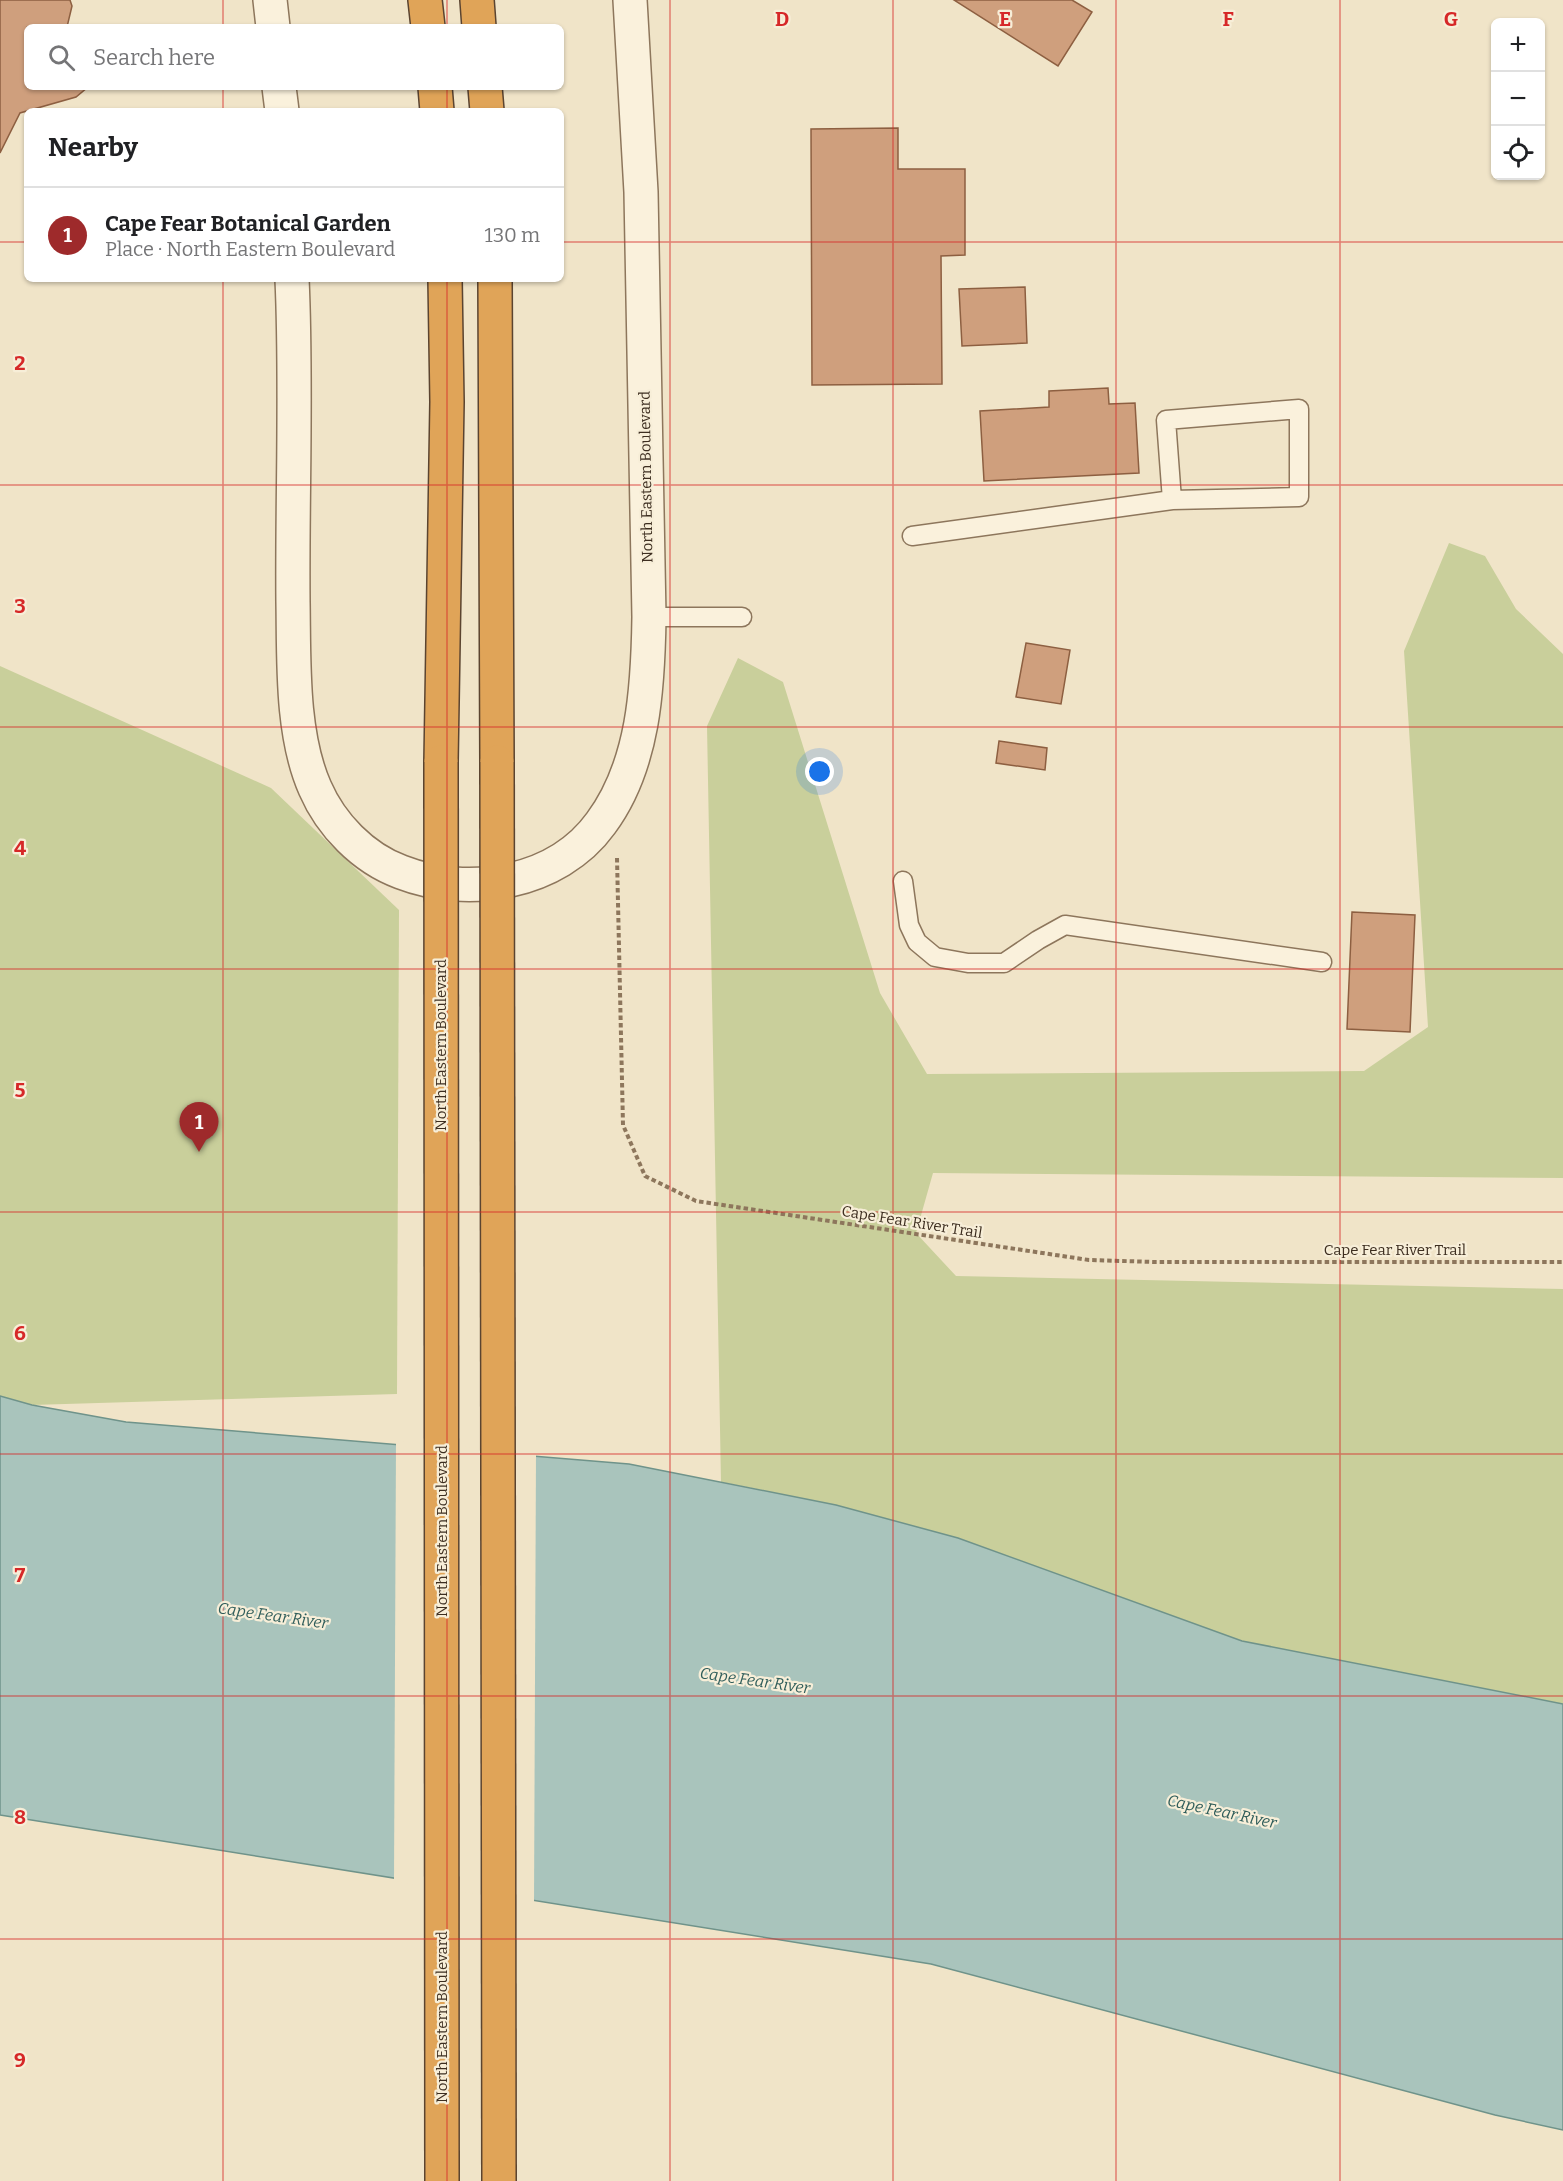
<!DOCTYPE html>
<meta charset="utf-8">
<style>
:root{--surface:#fff;--page:#f2f2f2;--text:#202124;--muted:#757577;--line:#e0e0e0;--accent:#9e2a2b}
body{margin:0;font-family:Bitter,serif;background:var(--page);color:var(--text)}
.controls{position:absolute;right:18px;top:18px;display:grid;overflow:hidden;border-radius:9px;box-shadow:0 2px 4px #0004}
.controls button{width:54px;height:54px;display:grid;place-items:center;padding:0;border:0;border-bottom:2px solid var(--line);background:var(--surface);color:var(--text);font:30px sans-serif}
.you{position:absolute;left:820px;top:772px;width:21px;height:21px;margin:-15px;border:4px solid #fff;border-radius:50%;background:#1a73e8;box-shadow:0 0 0 9px #1a73e833}
.badge{display:grid;place-items:center;width:39px;height:39px;border-radius:50%;background:var(--accent);color:#fff;font-size:20px;font-weight:700}
.pin{position:absolute;translate:-50% -50px;filter:drop-shadow(0 2px 3px #0008)}
.pin::after{content:'';position:absolute;top:32px;width:21px;height:18px;background:inherit;clip-path:polygon(0 0,100% 0,50% 100%)}
.list{margin:0;padding:0;list-style:none}
h2{display:flex;justify-content:space-between;align-items:center;height:78px;margin:0;padding:0 24px;font-size:26px}
h2 small{font-size:20px;font-weight:400;color:var(--muted)}
.list li{display:grid;grid-template-columns:39px 1fr auto;gap:18px;align-items:center;box-sizing:border-box;height:96px;padding:0 24px;border-top:2px solid var(--line)}
.list b{display:block;font-size:22px;white-space:nowrap}
.list p{margin:0;font-size:20px;white-space:nowrap;color:var(--muted)}
.list em{font-size:20px;font-style:normal;color:var(--muted)}
.icon{flex:none;width:33px;height:33px;fill:none;stroke:currentColor;stroke-width:2;stroke-linecap:round;stroke-linejoin:round}
.map{position:relative;flex:none;width:1563px;height:2181px;overflow:hidden}
.search{position:absolute;background:var(--surface);box-shadow:0 2px 4px #0004;left:24px;top:24px;width:540px;height:66px;display:flex;align-items:center;gap:15px;box-sizing:border-box;padding:0 21px;border-radius:9px;color:var(--muted);font-size:22px}
.panel{position:absolute;background:var(--surface);box-shadow:0 2px 4px #0004;left:24px;top:108px;width:540px;height:174px;border-radius:9px}
.map>svg:first-child{display:block}
.green{fill:#c9cf9b}
.water{fill:#a9c4bc;stroke:#6f938a;stroke-width:1.5}
.pier{fill:#f0e4c8}
.building{fill:#cf9f7d;stroke:#8d5f41;stroke-width:1.5}
.lines{fill:none;stroke-linecap:round;stroke-linejoin:round}
.service-casing{stroke:#8d765c;stroke-width:21}
.minor-casing{stroke:#8d765c;stroke-width:36}
.motorway-casing{stroke:#5b4430;stroke-width:36}
.path{stroke:#8d765c;stroke-width:4;stroke-dasharray:4.5 3;stroke-linecap:butt}
.service{stroke:#faf1dc;stroke-width:18}
.minor{stroke:#faf1dc;stroke-width:33}
.motorway{stroke:#e0a458;stroke-width:33}
.motorway-bridge-casing{stroke:#5b4430;stroke-width:36;stroke-linecap:butt}
.motorway-bridge{stroke:#e0a458;stroke-width:33}
.grid{fill:none;stroke:#d62828;stroke-width:1.5;stroke-opacity:0.55}
.labels{text-anchor:middle;stroke-width:4.5;stroke-linejoin:round;paint-order:stroke}
.street-label{font-size:15px;fill:#3d2e20;stroke:#f7eed8}
.water-label{font-size:16px;font-style:italic;fill:#2f5d5a;stroke:#f7eed8}
.grid-label{font-size:20px;text-anchor:middle;font-weight:bold;fill:#d62828;stroke:#f7eed8;stroke-width:4.5;stroke-linejoin:round;paint-order:stroke}
</style>
<div class="map">
<svg width="1563" height="2181" viewBox="0 0 1563 2181">
<rect width="100%" height="100%" fill="#f0e4c8"/>
<g class="green">
<path d="M1449,543L1485,556L1516,609L1563,654V1178L933,1173L916,1233L956,1276L1563,1289V1704L1242,1641L958,1538L836,1505L721,1482L707,726L738,658L783,682L880,993L927,1074L1364,1071L1428,1027L1404,651Z"/>
<path d="M0,666L271,788L399,910L397,1394L32,1405L0,1397Z"/>
</g>
<path class="water" d="M0,1396L32,1405L126,1422L629,1464L836,1505L958,1538L1242,1641L1563,1704V2130L1495,2115L931,1964L0,1815Z"/>
<path class="pier" d="M396,1441L536,1453L534,1904L394,1881Z"/>
<g class="building">
<path d="M0,0H70L72,6L67,27H27V87H88L76,97L20,113L0,153Z"/>
<path d="M954,0H1072L1092,12L1058,66Z"/>
<path d="M898,128V169H965V255L941,256L942,384L812,385L811,129Z"/>
<path d="M1025,287L1027,343L962,346L959,289Z"/>
<path d="M1108,388L1109,404L1135,403L1139,473L984,481L980,411L1049,407V391Z"/>
<path d="M1026,643L1070,650L1061,704L1016,697Z"/>
<path d="M999,741L1047,748L1045,770L996,763Z"/>
<path d="M1352,912L1415,915L1410,1032L1347,1029Z"/>
</g>
<g class="lines">
<defs>
<g id="service">
<path d="M912,536L1172,500L1299,497V409L1166,420L1172,500"/>
<path d="M649,617H742"/>
<path d="M903,881L909,925L917,942L935,957L968,963H1004L1038,940L1065,925L1322,962"/>
</g>
<g id="minor">
<path d="M270,0L273,27"/>
<path d="M279,87L282,111"/>
<path d="M292,279C297,386 292,494 293,602C294,660 291,734 315,788C331,825 363,858 401,872C468,898 557,884 601,823C644,765 648,687 649,617L641,192L630,0"/>
</g>
<g id="motorway">
<path d="M425,0L428,27"/>
<path d="M477,0L479,27"/>
<path d="M435,87L437,111"/>
<path d="M485,87L487,111"/>
<path d="M495,279L497,762"/>
<path d="M441,762L447,402L445,279"/>
</g>
</defs>
<use href="#service" class="service-casing"/>
<use href="#minor" class="minor-casing"/>
<use href="#motorway" class="motorway-casing"/>
<path class="path" d="M617,858L623,1125L645,1176L696,1201L1089,1260L1156,1262H1563"/>
<use href="#service" class="service"/>
<use href="#minor" class="minor"/>
<use href="#motorway" class="motorway"/>
<defs>
<g id="motorway-bridge">
<path d="M441,762L442,2181"/>
<path d="M497,762L499,2181"/>
</g>
</defs>
<use href="#motorway-bridge" class="motorway-bridge-casing"/>
<use href="#motorway-bridge" class="motorway-bridge"/>
</g>
<path class="grid" d="M223,0V27M447,0V27M670,0V2181M893,0V2181M1116,0V2181M1340,0V2181M223,87V111M447,87V111M0,242H27M561,242H1563M223,279V2181M447,279V2181M0,485H1563M0,727H1563M0,969H1563M0,1212H1563M0,1454H1563M0,1696H1563M0,1939H1563"/>
<g class="labels">
<g class="street-label">
<text transform="translate(646 477) rotate(-91)" y="5">North Eastern Boulevard</text>
<text transform="translate(441 1045) rotate(-90)" y="5">North Eastern Boulevard</text>
<text transform="translate(912 1222) rotate(9)" y="5">Cape Fear River Trail</text>
<text x="1395" y="1255">Cape Fear River Trail</text>
<text transform="translate(442 1531) rotate(-90)" y="5">North Eastern Boulevard</text>
<text transform="translate(442 2017) rotate(-90)" y="5">North Eastern Boulevard</text>
</g>
<g class="water-label">
<text transform="translate(273 1615) rotate(8)" y="6">Cape Fear River</text>
<text transform="translate(755 1680) rotate(8)" y="6">Cape Fear River</text>
<text transform="translate(1222 1811) rotate(12)" y="6">Cape Fear River</text>
</g>
</g>
<g class="grid-label">
<text x="782" y="26">D</text>
<text x="1005" y="26">E</text>
<text x="1228" y="26">F</text>
<text x="1451" y="26">G</text>
<text x="20" y="370">2</text>
<text x="20" y="613">3</text>
<text x="20" y="855">4</text>
<text x="20" y="1097">5</text>
<text x="20" y="1340">6</text>
<text x="20" y="1582">7</text>
<text x="20" y="1824">8</text>
<text x="20" y="2067">9</text>
</g>
</svg>
<div class="controls">
<button>+</button>
<button>−</button>
<button><svg class="icon" aria-label="locate" viewBox="0 0 24 24"><circle cx="12" cy="12" r="6"/><path d="M12 2v4M12 18v4M2 12h4M18 12h4"/></svg></button>
</div>
<div class="you"></div>
<div class="pin badge" style="left:199px;top:1152px">1</div>
<div class="search"><svg class="icon" aria-label="search" viewBox="0 0 24 24"><circle cx="10" cy="10" r="6"/><path d="M15 15l6 6"/></svg>Search here</div>
<section class="panel">
<h2>Nearby<small></small></h2>
<ul class="list">
<li><span class="badge">1</span><div><b>Cape Fear Botanical Garden</b><p>Place · North Eastern Boulevard</p></div><em>130 m</em></li>
</ul>
</section>
</div>
